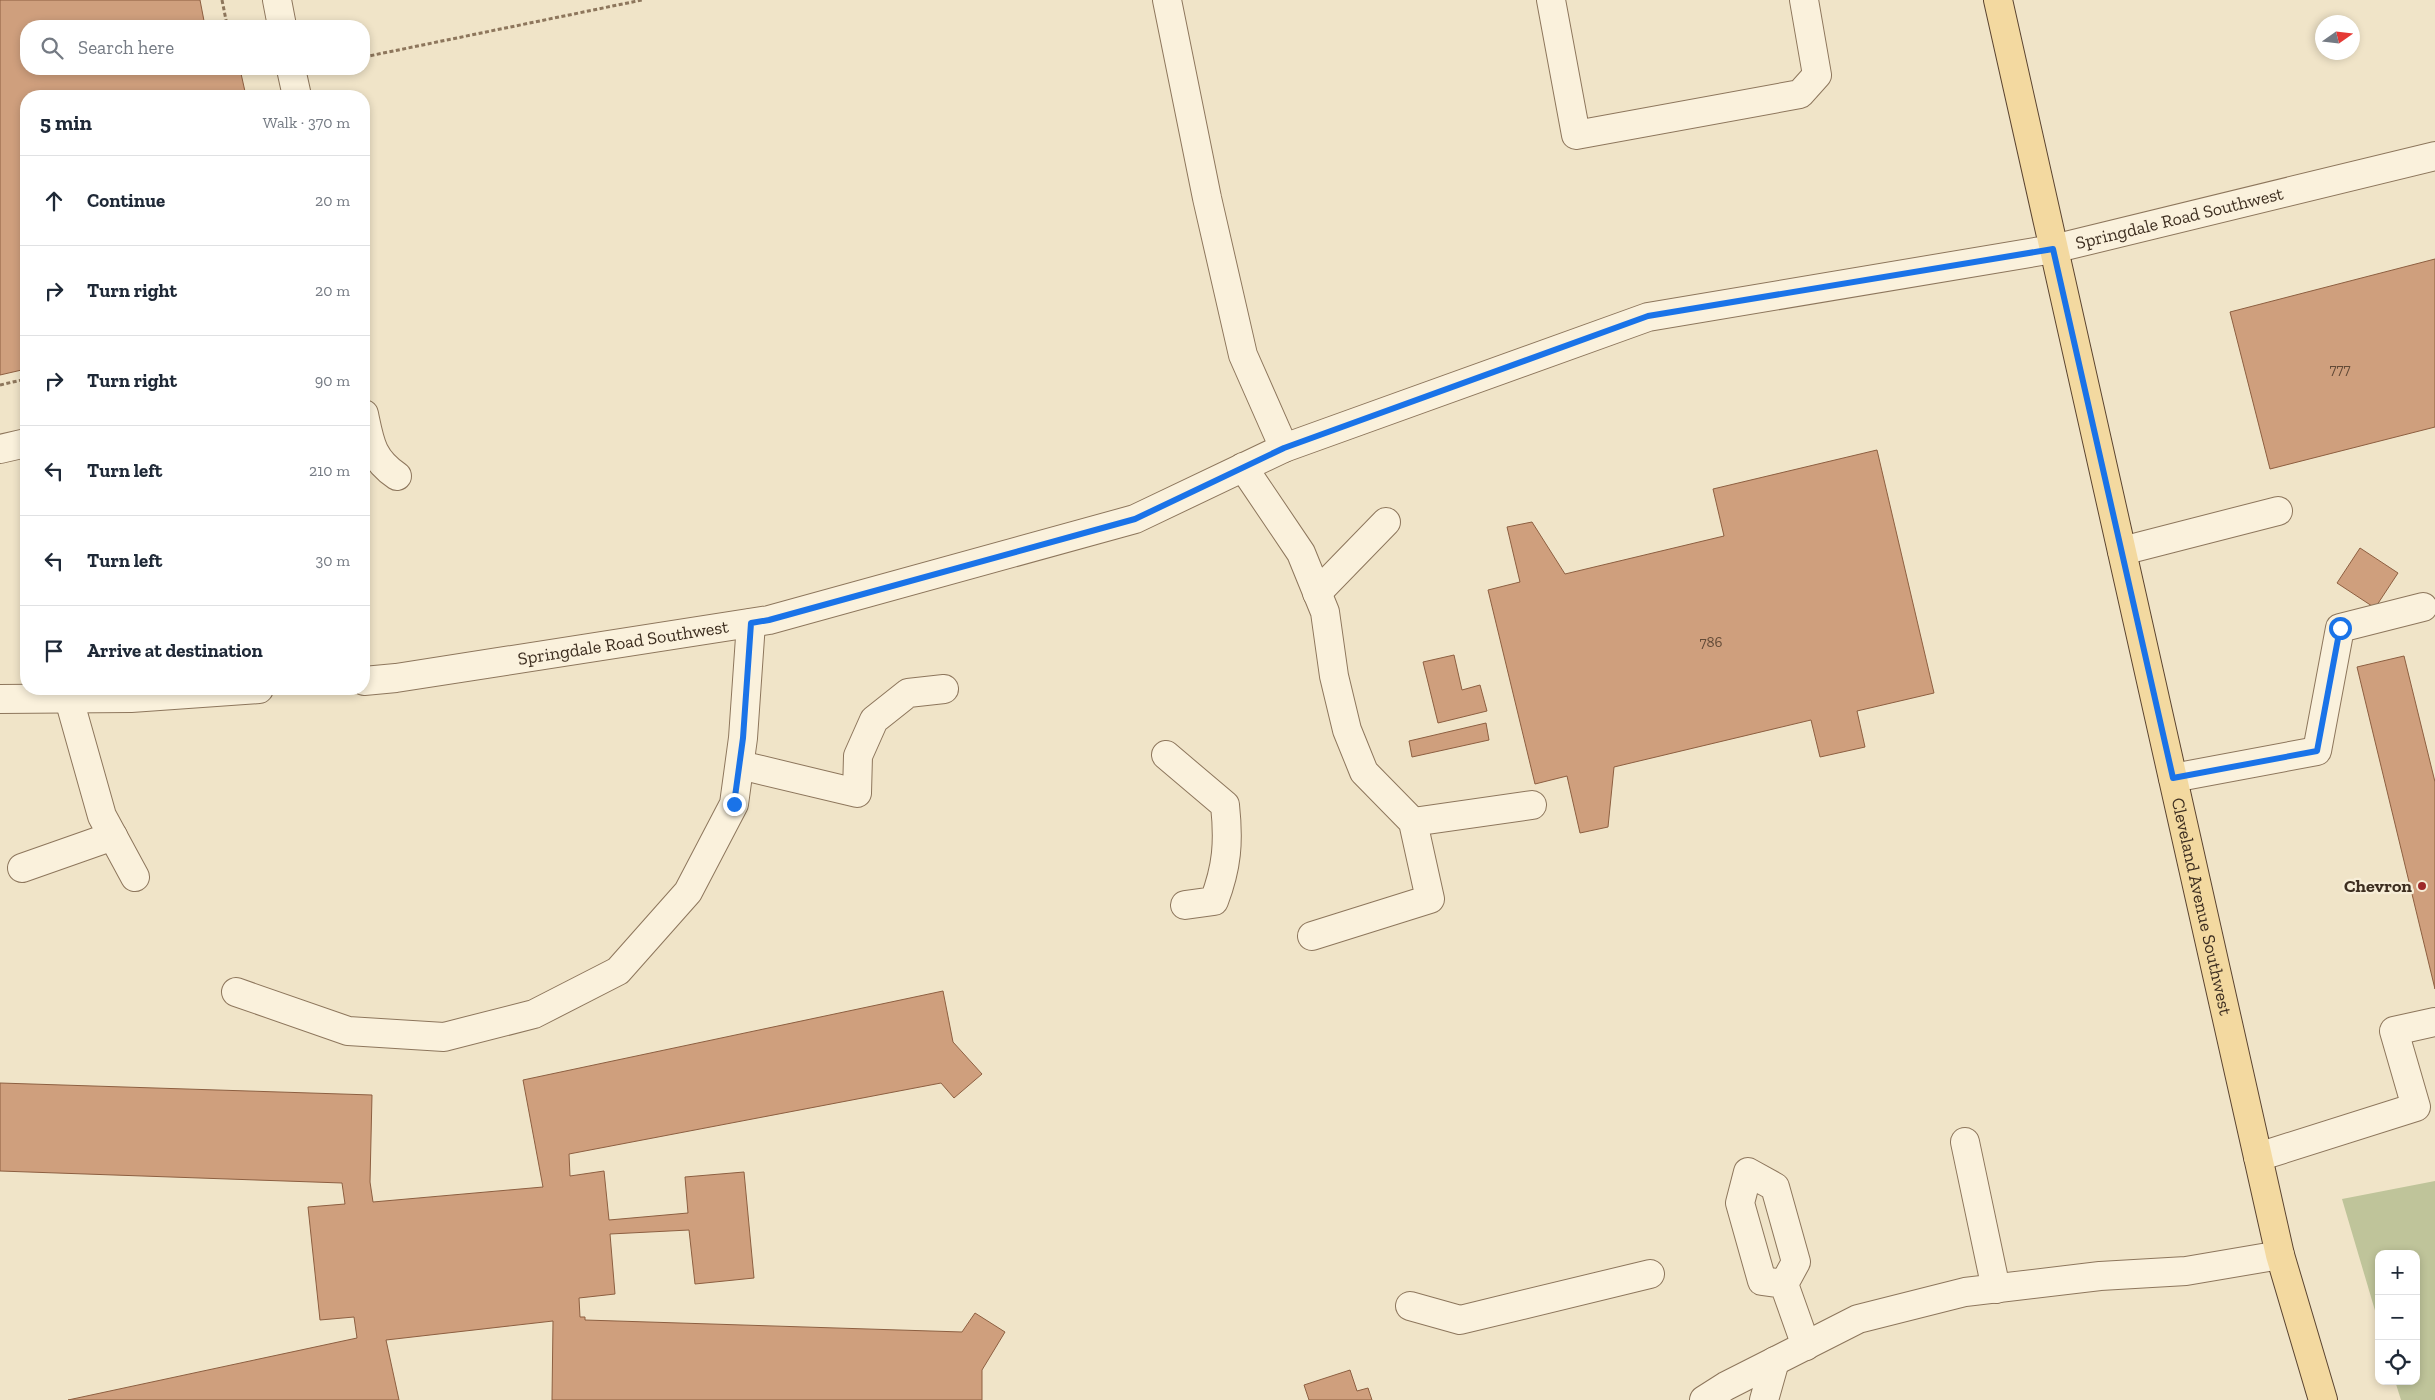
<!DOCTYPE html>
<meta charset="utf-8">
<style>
:root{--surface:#fff;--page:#f6f6f7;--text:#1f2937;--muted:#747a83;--line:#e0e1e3}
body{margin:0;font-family:"Zilla Slab",serif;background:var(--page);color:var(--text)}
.controls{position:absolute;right:15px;bottom:15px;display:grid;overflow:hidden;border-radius:10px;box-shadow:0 2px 8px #0003}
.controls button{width:45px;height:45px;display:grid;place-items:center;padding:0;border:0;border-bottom:1px solid var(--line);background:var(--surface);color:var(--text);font:25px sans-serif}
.compass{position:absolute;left:2315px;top:15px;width:45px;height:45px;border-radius:50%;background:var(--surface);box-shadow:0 2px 8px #0003;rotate:76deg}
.stop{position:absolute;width:15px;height:15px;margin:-11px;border:4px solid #1a73e8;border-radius:50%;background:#fff}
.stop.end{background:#1a73e8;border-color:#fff;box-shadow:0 1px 5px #0008}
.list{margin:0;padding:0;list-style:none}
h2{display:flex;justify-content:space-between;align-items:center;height:65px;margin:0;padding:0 20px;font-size:21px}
h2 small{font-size:16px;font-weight:400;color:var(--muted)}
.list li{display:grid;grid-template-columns:32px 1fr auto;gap:15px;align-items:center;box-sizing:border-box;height:90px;padding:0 20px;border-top:1px solid var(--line)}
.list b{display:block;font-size:19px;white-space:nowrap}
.list em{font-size:16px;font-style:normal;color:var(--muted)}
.icon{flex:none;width:28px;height:28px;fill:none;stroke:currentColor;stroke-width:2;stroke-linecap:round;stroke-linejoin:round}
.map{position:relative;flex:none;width:2435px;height:1400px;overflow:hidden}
.search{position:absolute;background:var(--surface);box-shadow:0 2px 8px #0003;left:20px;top:20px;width:350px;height:55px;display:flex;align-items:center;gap:12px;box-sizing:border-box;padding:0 18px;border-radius:20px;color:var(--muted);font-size:19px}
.panel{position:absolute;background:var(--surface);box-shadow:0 2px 8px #0003;left:20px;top:90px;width:350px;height:605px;border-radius:20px}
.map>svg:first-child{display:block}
.cemetery{fill:#bfc49a}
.building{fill:#cf9f7d;stroke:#8d5f41}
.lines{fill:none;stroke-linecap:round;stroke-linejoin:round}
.minor-casing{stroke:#8d765c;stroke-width:30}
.major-casing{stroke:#5b4430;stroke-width:30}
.path{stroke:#8d765c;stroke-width:3;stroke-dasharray:4 2.5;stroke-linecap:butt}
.minor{stroke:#faf1dc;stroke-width:28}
.major{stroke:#f3d9a0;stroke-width:28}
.route{stroke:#1a73e8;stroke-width:6}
.poi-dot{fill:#9e2a2b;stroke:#f7eed8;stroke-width:2}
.labels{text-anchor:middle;stroke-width:4.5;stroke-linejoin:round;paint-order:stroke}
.number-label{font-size:15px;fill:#624a37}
.street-label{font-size:18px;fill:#3d2e20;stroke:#f7eed8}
.poi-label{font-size:18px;font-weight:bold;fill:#3d2e20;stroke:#f7eed8;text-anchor:end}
</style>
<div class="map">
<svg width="2435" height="1400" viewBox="0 0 2435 1400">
<rect width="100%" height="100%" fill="#f0e4c8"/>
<path class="cemetery" d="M2435,1181V1400H2401L2395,1381H2416V1254H2379V1324L2342,1199Z"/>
<g class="building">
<path d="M0,0H200L205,26H26V69H240L246,96H26V369L0,375Z"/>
<path d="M2435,259V427L2270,469L2230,312Z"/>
<path d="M1877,450L1934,693L1857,711L1865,747L1820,757L1811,720L1614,767L1608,827L1580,833L1567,776L1535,784L1488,590L1520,582L1507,527L1532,522L1565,574L1724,536L1713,489Z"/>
<path d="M2360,548L2398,573L2375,608L2337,583Z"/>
<path d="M1454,655L1462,690L1480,685L1487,711L1438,723L1423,662Z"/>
<path d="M2404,656L2435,782V989L2357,667Z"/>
<path d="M1486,723L1489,740L1412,757L1409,741Z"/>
<path d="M943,991L953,1042L982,1074L954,1098L941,1083L569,1154L570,1176L604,1171L609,1220L688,1213L685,1177L744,1172L754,1278L695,1284L689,1230L610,1234L615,1294L579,1298L580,1317H585V1320L962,1332L975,1313L1005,1332L982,1370V1400H552L553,1321L386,1340L399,1400H68L357,1338L354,1317L320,1320L308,1207L345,1204L342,1183L0,1171V1083L372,1095L370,1182L373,1202L543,1187L523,1080Z"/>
<path d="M1350,1370L1357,1391L1368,1388L1372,1400H1309L1304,1385Z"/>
</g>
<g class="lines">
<defs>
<g id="minor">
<path d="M277,0L282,26"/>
<path d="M1167,0L1207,198L1243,355L1284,448"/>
<path d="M1551,0L1576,135L1800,94L1817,75L1804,0"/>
<path d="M291,69L297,96"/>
<path d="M364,414C370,443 372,459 397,476"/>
<path d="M0,449L26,443"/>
<path d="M1243,467L1301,553L1325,612L1334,676L1347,730L1364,772L1413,822L1430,899L1312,936"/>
<path d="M2122,551L2278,511"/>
<path d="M1317,593L1386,522"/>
<path id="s1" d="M364,681L396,678L769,620L1135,519L1284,448L1648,317L2053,249L2435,156"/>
<path d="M0,699L131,698L259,689"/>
<path d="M69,699L102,816L135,877"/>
<path d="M1166,755L1225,805C1229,842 1227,867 1214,901L1185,905"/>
<path d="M740,765L857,793L858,756L874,720L908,693L944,689"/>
<path d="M2173,778L2317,751L2340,628L2423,607"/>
<path d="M1413,822L1532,805"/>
<path d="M22,868L113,836"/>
<path d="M236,992L348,1031L444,1037L534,1014L618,971L688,892L734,804L743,738L751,623"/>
<path d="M1965,1142L1996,1289"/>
<path d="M2258,1157L2416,1107L2394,1031L2435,1022"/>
<path d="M1784,1284L1762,1281L1740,1203L1748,1172L1775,1187L1796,1262L1784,1284L1806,1346"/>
<path d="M1410,1306L1460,1320L1650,1274"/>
<path d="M1704,1400L1726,1386L1858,1319L1965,1292L2100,1276L2186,1271L2280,1255"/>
<path d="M1764,1400L1775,1361"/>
</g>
<g id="major">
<path id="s2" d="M1998,0L2280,1255L2323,1400"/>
</g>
</defs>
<use href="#minor" class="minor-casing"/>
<use href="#major" class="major-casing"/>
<g class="path">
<path d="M222,0L227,25"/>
<path d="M364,57L642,0"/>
<path d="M0,385L26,379"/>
</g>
<use href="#minor" class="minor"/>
<use href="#major" class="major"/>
</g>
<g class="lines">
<path class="route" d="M734,804L743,738L751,623L769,620L1135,519L1284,448L1648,316L2053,249L2173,778L2317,751L2340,628"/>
</g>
<circle class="poi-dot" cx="2422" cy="886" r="5"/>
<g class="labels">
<g class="number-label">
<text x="2340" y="374">777</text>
<text x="1711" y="647">786</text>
</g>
<g class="street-label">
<text dy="6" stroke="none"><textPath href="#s1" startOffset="1882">Springdale Road Southwest</textPath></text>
<text dy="6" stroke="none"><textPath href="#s1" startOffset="262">Springdale Road Southwest</textPath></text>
<text dy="6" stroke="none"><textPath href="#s2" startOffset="929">Cleveland Avenue Southwest</textPath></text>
</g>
<g class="poi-label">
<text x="2412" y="892">Chevron</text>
</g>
</g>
</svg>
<div class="controls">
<button>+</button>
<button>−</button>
<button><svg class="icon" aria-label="locate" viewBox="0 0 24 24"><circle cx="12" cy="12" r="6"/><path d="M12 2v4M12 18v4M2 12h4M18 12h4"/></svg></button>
</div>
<svg class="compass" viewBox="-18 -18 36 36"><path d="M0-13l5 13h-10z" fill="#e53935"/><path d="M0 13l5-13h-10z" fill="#747a83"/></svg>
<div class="stop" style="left:2340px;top:628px"></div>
<div class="stop end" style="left:734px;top:804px"></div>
<div class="search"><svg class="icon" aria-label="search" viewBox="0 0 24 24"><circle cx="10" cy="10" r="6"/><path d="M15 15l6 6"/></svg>Search here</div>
<section class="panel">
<h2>5 min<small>Walk · 370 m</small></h2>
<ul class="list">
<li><svg class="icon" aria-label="ahead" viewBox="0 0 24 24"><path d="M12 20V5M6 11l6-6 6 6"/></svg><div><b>Continue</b></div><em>20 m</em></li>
<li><svg class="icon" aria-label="right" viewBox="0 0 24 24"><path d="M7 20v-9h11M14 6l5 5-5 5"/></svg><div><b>Turn right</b></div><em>20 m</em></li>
<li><svg class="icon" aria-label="right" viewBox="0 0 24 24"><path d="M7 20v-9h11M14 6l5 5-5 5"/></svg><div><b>Turn right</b></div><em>90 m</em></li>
<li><svg class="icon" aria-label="left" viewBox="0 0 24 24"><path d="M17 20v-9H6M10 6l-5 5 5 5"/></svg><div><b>Turn left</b></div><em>210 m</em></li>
<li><svg class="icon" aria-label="left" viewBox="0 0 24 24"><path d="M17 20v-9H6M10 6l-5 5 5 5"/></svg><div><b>Turn left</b></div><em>30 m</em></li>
<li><svg class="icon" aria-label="arrive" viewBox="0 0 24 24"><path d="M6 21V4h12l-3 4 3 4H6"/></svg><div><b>Arrive at destination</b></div></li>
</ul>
</section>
</div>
